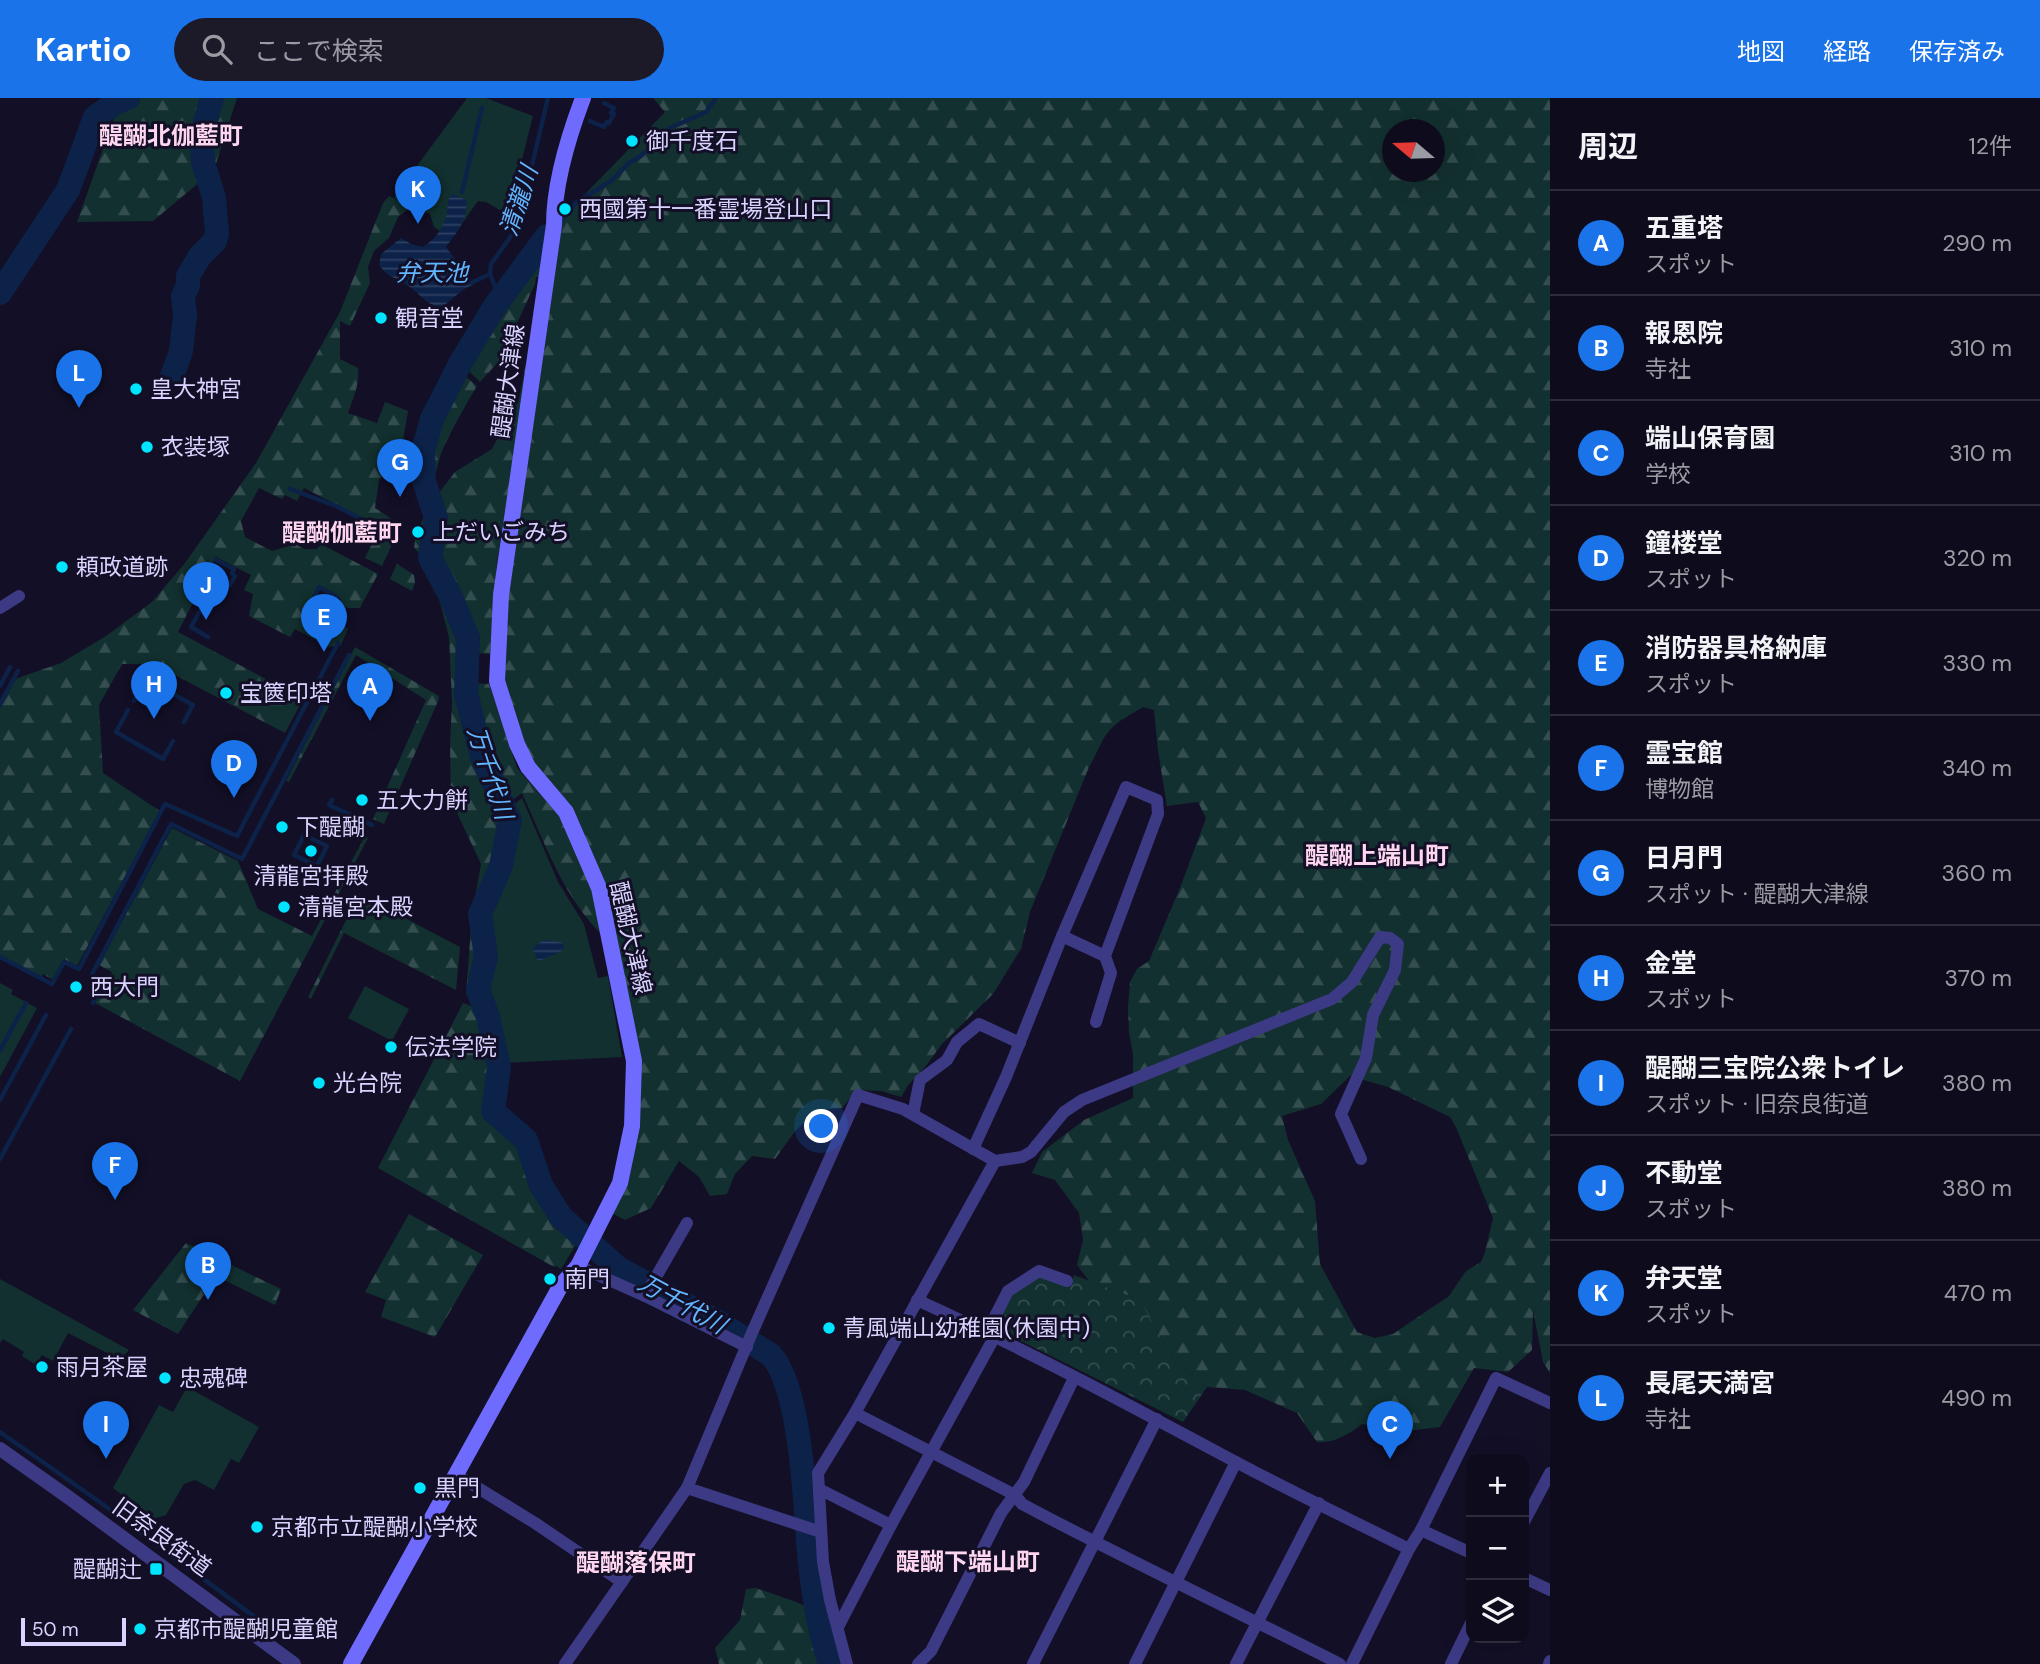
<!DOCTYPE html>
<html lang="ja">
<meta charset="utf-8">
<style>
:root{--surface:#0e0b1c;--page:#1c1929;--text:#f1f3f6;--muted:#9b9ba3;--line:#2e2b3b;--accent:#1a73e8}
body{margin:0;font-family:"DM Sans","Noto Sans JP",sans-serif;background:var(--page);color:var(--text)}
.controls{position:absolute;right:21px;bottom:21px;display:grid;overflow:hidden;border-radius:14px;box-shadow:0 7px 28px #0002}
.controls button{width:63px;height:63px;display:grid;place-items:center;padding:0;border:0;border-bottom:2px solid var(--line);background:var(--surface);color:var(--text);font:35px sans-serif}
.compass{position:absolute;left:1382px;top:21px;width:63px;height:63px;border-radius:50%;background:var(--surface);box-shadow:0 7px 28px #0002;rotate:289deg}
.scale{position:absolute;left:21px;bottom:18px;width:105px;box-sizing:border-box;padding-left:7px;border:4px solid #d9d4ff;border-top:0;font-size:19px;line-height:24px;white-space:nowrap;color:#d9d4ff;-webkit-text-stroke:5px #130f26;paint-order:stroke}
.you{position:absolute;left:822px;top:1029px;width:24px;height:24px;margin:-18px;border:5px solid #fff;border-radius:50%;background:#1a73e8;box-shadow:0 0 0 10px #1a73e833}
.badge{display:grid;place-items:center;width:46px;height:46px;border-radius:50%;background:var(--accent);color:#fff;font-size:23px;font-weight:700}
.pin{position:absolute;translate:-50% -58px;filter:drop-shadow(0 2px 4px #0008)}
.pin::after{content:'';position:absolute;top:37px;width:24px;height:21px;background:inherit;clip-path:polygon(0 0,100% 0,50% 100%)}
.list{margin:0;padding:0;list-style:none}
h2{display:flex;justify-content:space-between;align-items:center;height:91px;margin:0;padding:0 28px;font-size:30px}
h2 small{font-size:23px;font-weight:400;color:var(--muted)}
.list li{display:grid;grid-template-columns:46px 1fr auto;gap:21px;align-items:center;box-sizing:border-box;height:105px;padding:0 28px;border-top:2px solid var(--line)}
.list b{display:block;font-size:26px;white-space:nowrap}
.list p{margin:0;font-size:23px;white-space:nowrap;color:var(--muted)}
.list em{font-size:23px;font-style:normal;color:var(--muted)}
.icon{flex:none;width:38px;height:38px;fill:none;stroke:currentColor;stroke-width:2;stroke-linecap:round;stroke-linejoin:round}
.map{position:relative;flex:none;width:1550px;height:1566px;overflow:hidden}
header{display:flex;align-items:center;gap:42px;box-sizing:border-box;height:98px;padding:0 35px;background:var(--accent);color:#fff}
header strong{font-size:33px}
nav{display:flex;gap:38px;margin-inline-start:auto;font-size:24px}
.search{width:490px;height:63px;background:var(--page);display:flex;align-items:center;gap:18px;box-sizing:border-box;padding:0 24px;border-radius:38px;color:var(--muted);font-size:26px}
main{display:flex}
aside{flex:1;background:var(--surface)}
.map>svg:first-child{display:block}
.forest{fill:url(#forest-firs);fill-rule:evenodd}
.park{fill:url(#park-crowns)}
.garden{fill:#12302f}
.water{fill:url(#water-rules)}
.lines{fill:none;stroke-linecap:round;stroke-linejoin:round}
.stream{stroke:#0c2248;stroke-width:4.5}
.river{stroke:#0c2248;stroke-width:24}
.minor{stroke:#3d3a85;stroke-width:12}
.tertiary{stroke:#3d3a85;stroke-width:14}
.secondary{stroke:#6f6bff;stroke-width:16}
.poi-dot{fill:#00e5ff;stroke:#130f26;stroke-width:2.5}
.labels{text-anchor:middle;stroke-width:6;stroke-linejoin:round;paint-order:stroke}
.poi-label{font-size:23px;fill:#d9d4ff;stroke:#130f26;text-anchor:start}
.street-label{font-size:23px;fill:#d9d4ff;stroke:#130f26}
.neighbourhood-label{font-size:24px;font-weight:bold;fill:#ffd6f0;stroke:#130f26}
.water-label{font-size:24px;font-style:italic;fill:#62b6ff;stroke:#130f26}
</style>
<header>
<strong>Kartio</strong>
<div class="search"><svg class="icon" aria-label="search" viewBox="0 0 24 24"><circle cx="10" cy="10" r="6"/><path d="M15 15l6 6"/></svg>ここで検索</div>
<nav><a>地図</a><a>経路</a><a>保存済み</a></nav>
</header>
<main>
<div class="map">
<svg width="1550" height="1566" viewBox="0 0 1550 1566">
<defs>
<pattern id="forest-firs" width="22" height="20" patternUnits="userSpaceOnUse" patternTransform="scale(1.75)"><rect width="22" height="20" fill="#12302f"/><path d="M5 1l3.5 6h-7zM16 11l3.5 6h-7z" fill="#344d4e"/></pattern>
<pattern id="park-crowns" width="20" height="18" patternUnits="userSpaceOnUse" patternTransform="scale(1.75)"><rect width="20" height="18" fill="#12302f"/><path d="M2 6a3 3 0 1 1 6 0M12 15a3 3 0 1 1 6 0" fill="none" stroke="#344d4e"/></pattern>
<pattern id="water-rules" width="6" height="5" patternUnits="userSpaceOnUse" patternTransform="scale(1.75)"><rect width="6" height="5" fill="#0c2248"/><path d="M0 2.5h6" fill="none" stroke="#2f4163"/></pattern>
</defs>
<rect width="100%" height="100%" fill="#130f26"/>
<g class="forest">
<path d="M121,0H237L214,72L153,123L77,124Z"/>
<path d="M653,0H1550V1275L1543,1264L1533,1212L1532,1252L1508,1274L1474,1270L1440,1329L1407,1333L1362,1326C1350,1336 1332,1346 1317,1344L1297,1315L1245,1292L1207,1289L1175,1264L1143,1208L1132,1199L1089,1183L1077,1167L1083,1142L1079,1115L1055,1082L1032,1075L1042,1054L1084,1022L1133,1000V956L1129,935L1128,909L1130,884L1137,871L1149,863L1180,790L1206,720L1198,704L1167,708L1158,653L1154,612L1143,609C1132,616 1117,623 1109,633C1101,642 1096,658 1089,669L1030,814L1021,851L993,896L942,946L925,969L909,986L901,999L881,993L857,992L842,1010L818,1012L796,1032L775,1061L752,1058L735,1076L727,1096L710,1098L699,1079L679,1063L651,1110L625,1122L612,1115L637,1030L605,788L533,666L502,581L507,496L555,127L665,14ZM1392,32H1434V74H1392ZM1350,978L1388,989L1450,1019L1456,1029L1493,1120L1485,1154L1481,1164L1466,1173L1449,1198L1393,1236L1375,1240L1357,1234L1320,1166L1315,1103L1288,1042L1282,1018L1321,1006Z"/>
<path d="M389,98L412,108L398,119L389,140L374,153L368,169L370,185L350,228L340,223V261L358,270C360,286 353,300 348,315L377,325L385,304L408,313L400,360L379,382L375,410L395,423V440L382,468L365,460L380,429L304,390L297,403L285,397L282,401L259,390L241,423L245,439L272,453L295,446L304,451H317L321,446L378,476L360,510H347L339,506L341,501L318,488L306,510L329,522L332,518L348,531L341,547L329,549L295,531L290,539L249,518L253,496L244,492L251,477L216,459L178,534L303,601L285,635L154,566H122L99,607L103,675L160,713L77,868L64,861L53,882L43,876L41,879L0,858V610L15,581L61,565L106,538L152,504L185,465L256,365L340,214L383,105Z"/>
<path d="M543,158L540,179H536L535,186L500,262L480,284L469,273L507,206Z"/>
<path d="M538,203L497,464L490,556L476,555L475,540L435,460L441,419L435,400L455,374L492,351L519,301Z"/>
<path d="M466,279L477,288C464,309 452,331 442,353C438,363 437,375 431,385H429V355L439,324Z"/>
<path d="M427,412L430,422L423,459L414,450L416,436Z"/>
<path d="M397,466L414,477L415,485L412,493L390,481Z"/>
<path d="M431,470L462,540L463,599L480,661L506,722L498,767L478,817L482,860L476,892L479,904L466,897L472,816L481,766L451,702L450,648L452,604L449,539Z"/>
<path d="M355,549L439,598L438,603L384,726L373,721L426,602L356,557L289,684L286,683Z"/>
<path d="M472,585L489,586L517,670L560,719L594,789L605,839C565,804 544,743 522,695L508,705C494,675 467,618 472,585Z"/>
<path d="M172,730L238,763L258,811L312,838L365,738L368,740L240,983L95,905L112,874L99,867Z"/>
<path d="M359,796L460,849L456,892L344,835L311,901L308,899Z"/>
<path d="M463,905L480,912L491,956L486,1015L518,1050L530,1092L548,1119L577,1145L561,1171L556,1168L554,1169L378,1070Z"/>
<path d="M409,1116L483,1157L435,1239L381,1219L386,1202L365,1194Z"/>
<path d="M186,1145L281,1191L275,1207L216,1178L178,1236L133,1212Z"/>
<path d="M756,1490L796,1504L811,1511L817,1526L820,1551L827,1566H719L715,1550L740,1522L746,1491Z"/>
</g>
<path class="park" d="M1074,1177L1132,1199L1143,1208L1175,1264L1207,1289L1183,1324L995,1230L1013,1194L1040,1179L1070,1189Z"/>
<g class="garden">
<path d="M467,0H486L533,18L508,117L486,104L478,103L451,141L434,129L430,116L394,99Z"/>
<path d="M522,700L558,784L584,826L598,880L608,878L622,959L504,965L483,891L490,861L485,818L504,769L511,721L508,711Z"/>
<path d="M0,885L13,892L11,896L37,910L0,979Z"/>
<path d="M365,888L409,911L392,943L348,920Z"/>
<path d="M0,1181L129,1252L120,1261L115,1259L68,1235L53,1263L42,1257L36,1267L22,1258L24,1254L3,1241L0,1245Z"/>
<path d="M187,1289L259,1329L239,1365L231,1361L214,1392L195,1382L184,1386L166,1417L153,1421L113,1390L159,1307L173,1314Z"/>
</g>
<g class="water">
<path d="M453,96L466,102C469,121 457,134 446,149C453,159 470,178 473,187C460,191 452,203 440,210C426,206 419,195 407,187C395,179 389,180 379,167L381,156L401,140L411,146L423,149C440,138 448,123 448,102Z"/>
<path d="M549,842L563,845L564,851C558,857 549,857 542,862H537L533,850L542,843Z"/>
</g>
<g class="lines">
<g class="stream">
<path d="M590,23L604,29L607,24L609,25L614,16L611,15L614,10L604,5"/>
<path d="M462,94L482,10"/>
<path d="M562,121L577,104L611,83L630,64L641,58L670,30L706,14L716,0"/>
<path d="M473,184L490,176"/>
<path d="M500,201L490,176L491,166L514,134L522,109L548,0"/>
<path d="M290,391L336,408L376,429"/>
<path d="M206,481L225,490L227,485L230,487L235,478L232,476L234,471L216,462"/>
<path d="M319,489L337,499L335,503L338,505L331,516L329,515L326,519L309,509Z"/>
<path d="M203,507L191,529L208,539"/>
<path d="M0,588L10,569"/>
<path d="M134,603L146,581L193,607L184,624"/>
<path d="M0,606L18,573"/>
<path d="M128,612L116,634L163,661L173,643"/>
<path d="M332,702L329,707L372,727"/>
<path d="M304,737L327,748L317,768L294,757Z"/>
<path d="M0,859L52,886L64,864L79,871L165,706L237,738L338,545"/>
<path d="M93,905L103,885L91,878L171,726L242,761L349,557"/>
<path d="M0,952L26,905"/>
<path d="M0,1002L46,917"/>
<path d="M0,1061L71,931"/>
<path d="M0,1334L97,1402L267,1528"/>
</g>
<g class="river">
<path d="M547,138L495,208L461,264L432,321L423,353L424,383L436,420L430,460L450,497L468,540L466,596L482,659L510,722L501,768L480,816L486,859L478,892L488,919L499,969L493,1013L526,1042L541,1087L561,1119L618,1170L713,1221L771,1257C800,1289 805,1399 808,1444C811,1483 818,1529 830,1566"/>
<path d="M0,195L68,92L95,19L117,4L128,0"/>
<path d="M172,278L181,253L185,217L183,198L188,187V178L200,158L215,143L217,135L214,100L203,64L202,43L206,31L205,24L212,0"/>
</g>
<g class="minor">
<path d="M0,510L19,498"/>
<path d="M1062,838L1105,858"/>
<path d="M913,1016L920,982L947,962L957,944L979,926L1020,945"/>
<path d="M973,1051L1006,979L1062,838L1126,689L1157,702L1158,716L1105,858L1111,875L1096,924"/>
<path d="M578,1168L645,1198L747,1249"/>
<path d="M645,1198L687,1125"/>
<path d="M917,1202C1025,1251 1129,1307 1234,1363C1292,1394 1351,1422 1409,1451"/>
<path d="M987,1234L1008,1193L1039,1173L1067,1183"/>
<path d="M855,1315L1015,1397L1022,1406C1127,1462 1234,1512 1340,1566"/>
<path d="M457,1377L535,1425L622,1484"/>
<path d="M687,1390L821,1434"/>
<path d="M819,1391L891,1427"/>
<path d="M1524,1424L1550,1375"/>
<path d="M1421,1432L1471,1455"/>
<path d="M1524,1480L1550,1492"/>
<path d="M838,1529L891,1427L995,1238"/>
<path d="M565,1566L687,1390L751,1237L858,997L903,1011L995,1063L1022,1059L1031,1054L1064,1014L1082,1002L1332,901L1352,884L1380,839L1390,840L1398,846L1395,872L1373,917L1366,960L1341,1016L1361,1061"/>
<path d="M847,1566L830,1502L823,1464L818,1375L855,1315L995,1063"/>
<path d="M918,1566L931,1553L1001,1415L1024,1384L1074,1280"/>
<path d="M1033,1566L1157,1321"/>
<path d="M1135,1566L1236,1364"/>
<path d="M1236,1566L1319,1405"/>
<path d="M1352,1566L1409,1451L1421,1432L1496,1280L1550,1305"/>
<path d="M1451,1566L1471,1525"/>
<path d="M1549,1566L1550,1563"/>
</g>
<path class="tertiary" d="M0,1351L68,1399L294,1566"/>
<path class="secondary" d="M351,1566L561,1187L578,1168L620,1085L632,1028L634,963L599,790L566,714L528,669L517,646L497,583L501,497L554,127C554,87 569,37 583,0"/>
</g>
<g class="poi-dot">
<circle cx="632" cy="43" r="7"/>
<circle cx="565" cy="111" r="7"/>
<circle cx="381" cy="220" r="7"/>
<circle cx="136" cy="291" r="7"/>
<circle cx="147" cy="349" r="7"/>
<circle cx="418" cy="434" r="7"/>
<circle cx="62" cy="469" r="7"/>
<circle cx="226" cy="595" r="7"/>
<circle cx="362" cy="702" r="7"/>
<circle cx="282" cy="729" r="7"/>
<circle cx="311" cy="753" r="7"/>
<circle cx="284" cy="809" r="7"/>
<circle cx="76" cy="889" r="7"/>
<circle cx="391" cy="949" r="7"/>
<circle cx="319" cy="985" r="7"/>
<circle cx="550" cy="1181" r="7"/>
<circle cx="829" cy="1230" r="7"/>
<circle cx="42" cy="1269" r="7"/>
<circle cx="165" cy="1280" r="7"/>
<circle cx="420" cy="1390" r="7"/>
<circle cx="257" cy="1429" r="7"/>
<rect x="149" y="1464" width="14" height="14" rx="3.5"/>
<circle cx="140" cy="1531" r="7"/>
</g>
<g class="labels">
<g class="poi-label">
<text x="646" y="51">御千度石</text>
<text x="579" y="119">西國第十一番霊場登山口</text>
<text x="395" y="228">観音堂</text>
<text x="150" y="299">皇大神宮</text>
<text x="161" y="357">衣装塚</text>
<text x="432" y="442">上だいごみち</text>
<text x="76" y="477">頼政道跡</text>
<text x="240" y="603">宝篋印塔</text>
<text x="376" y="710">五大力餅</text>
<text x="296" y="737">下醍醐</text>
<text x="311" y="786" text-anchor="middle">清龍宮拝殿</text>
<text x="298" y="817">清龍宮本殿</text>
<text x="90" y="897">西大門</text>
<text x="405" y="957">伝法学院</text>
<text x="333" y="993">光台院</text>
<text x="564" y="1189">南門</text>
<text x="843" y="1238">青風端山幼稚園(休園中)</text>
<text x="56" y="1277">雨月茶屋</text>
<text x="179" y="1288">忠魂碑</text>
<text x="434" y="1398">黒門</text>
<text x="271" y="1437">京都市立醍醐小学校</text>
<text x="142" y="1479" text-anchor="end">醍醐辻</text>
<text x="154" y="1539">京都市醍醐児童館</text>
</g>
<g class="street-label">
<text transform="translate(508 283) rotate(-82)" y="8">醍醐大津線</text>
<text transform="translate(631 840) rotate(77)" y="8">醍醐大津線</text>
<text transform="translate(162 1439) rotate(36)" y="8">旧奈良街道</text>
</g>
<g class="neighbourhood-label">
<text x="171" y="46">醍醐北伽藍町</text>
<text x="342" y="443">醍醐伽藍町</text>
<text x="1377" y="766">醍醐上端山町</text>
<text x="968" y="1472">醍醐下端山町</text>
<text x="636" y="1473">醍醐落保町</text>
</g>
<g class="water-label">
<text transform="translate(519 103) rotate(-72)" y="8">清瀧川</text>
<text x="432" y="183">弁天池</text>
<text transform="translate(490 675) rotate(72)" y="8">万千代川</text>
<text transform="translate(682 1206) rotate(29)" y="8">万千代川</text>
</g>
</g>
</svg>
<div class="controls">
<button>+</button>
<button>−</button>
<button><svg class="icon" aria-label="layers" viewBox="0 0 24 24"><path d="M12 4l9 5-9 5-9-5zM3 14l9 5 9-5"/></svg></button>
</div>
<svg class="compass" viewBox="-18 -18 36 36"><path d="M0-13l5 13h-10z" fill="#e53935"/><path d="M0 13l5-13h-10z" fill="#9b9ba3"/></svg>
<div class="scale">50 m</div>
<div class="you"></div>
<div class="pin badge" style="left:370px;top:623px">A</div>
<div class="pin badge" style="left:208px;top:1202px">B</div>
<div class="pin badge" style="left:1390px;top:1361px">C</div>
<div class="pin badge" style="left:234px;top:700px">D</div>
<div class="pin badge" style="left:324px;top:554px">E</div>
<div class="pin badge" style="left:115px;top:1102px">F</div>
<div class="pin badge" style="left:400px;top:399px">G</div>
<div class="pin badge" style="left:154px;top:621px">H</div>
<div class="pin badge" style="left:106px;top:1361px">I</div>
<div class="pin badge" style="left:206px;top:522px">J</div>
<div class="pin badge" style="left:418px;top:126px">K</div>
<div class="pin badge" style="left:79px;top:310px">L</div>
</div>
<aside>
<h2>周辺<small>12件</small></h2>
<ul class="list">
<li><span class="badge">A</span><div><b>五重塔</b><p>スポット</p></div><em>290 m</em></li>
<li><span class="badge">B</span><div><b>報恩院</b><p>寺社</p></div><em>310 m</em></li>
<li><span class="badge">C</span><div><b>端山保育園</b><p>学校</p></div><em>310 m</em></li>
<li><span class="badge">D</span><div><b>鐘楼堂</b><p>スポット</p></div><em>320 m</em></li>
<li><span class="badge">E</span><div><b>消防器具格納庫</b><p>スポット</p></div><em>330 m</em></li>
<li><span class="badge">F</span><div><b>霊宝館</b><p>博物館</p></div><em>340 m</em></li>
<li><span class="badge">G</span><div><b>日月門</b><p>スポット · 醍醐大津線</p></div><em>360 m</em></li>
<li><span class="badge">H</span><div><b>金堂</b><p>スポット</p></div><em>370 m</em></li>
<li><span class="badge">I</span><div><b>醍醐三宝院公衆トイレ</b><p>スポット · 旧奈良街道</p></div><em>380 m</em></li>
<li><span class="badge">J</span><div><b>不動堂</b><p>スポット</p></div><em>380 m</em></li>
<li><span class="badge">K</span><div><b>弁天堂</b><p>スポット</p></div><em>470 m</em></li>
<li><span class="badge">L</span><div><b>長尾天満宮</b><p>寺社</p></div><em>490 m</em></li>
</ul>
</aside>
</main>
